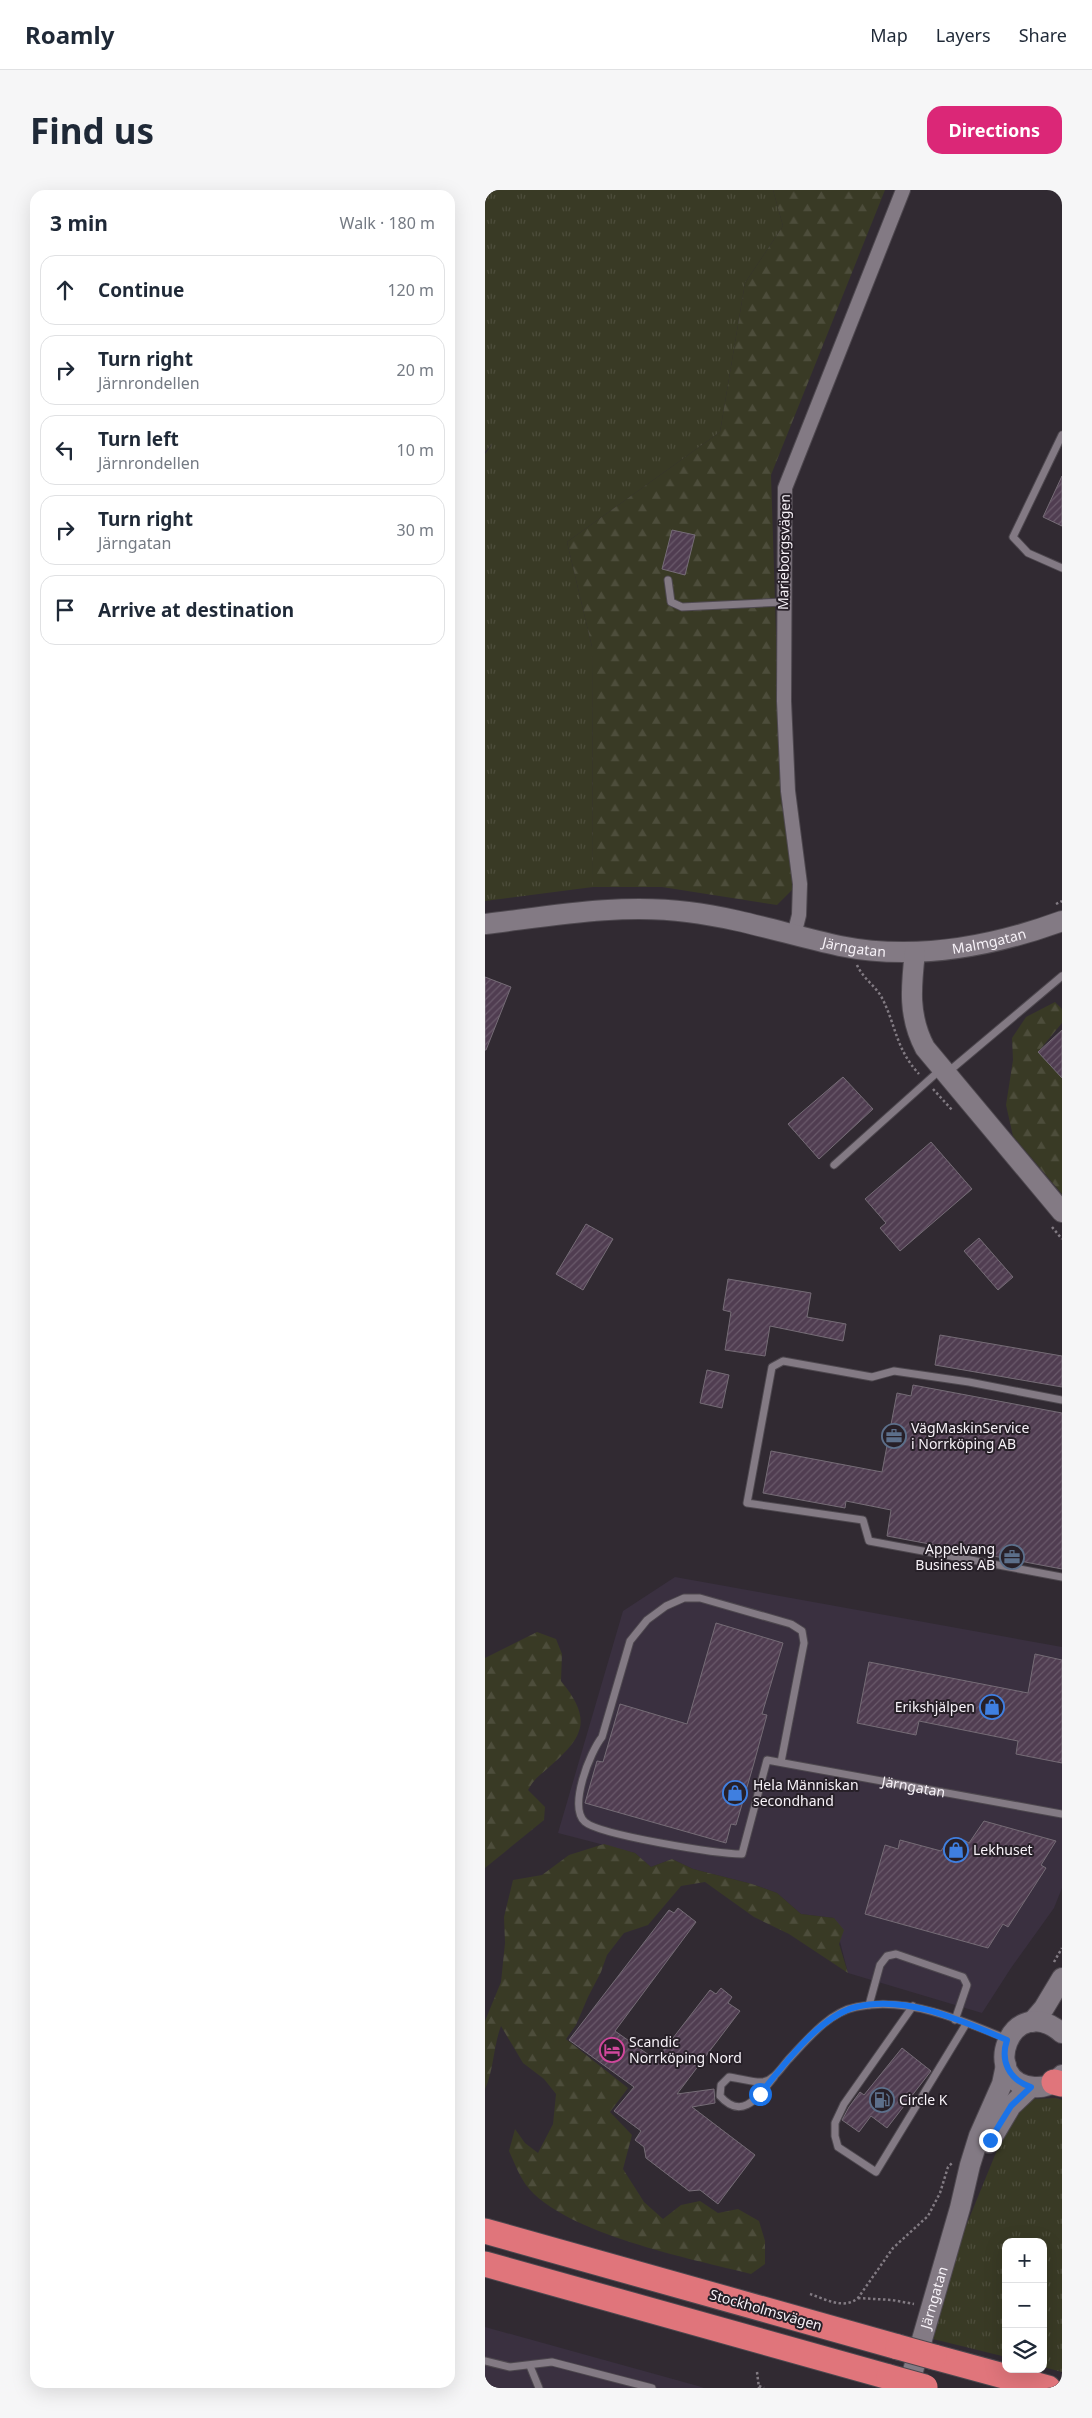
<!DOCTYPE html>
<meta charset="utf-8">
<style>
:root{--surface:#fff;--page:#f6f6f7;--text:#1f2937;--muted:#747a83;--line:#e0e1e3;--accent:#db2777}
body{margin:0;font-family:"Noto Sans",sans-serif;background:var(--page);color:var(--text)}
.controls{position:absolute;right:15px;bottom:15px;display:grid;overflow:hidden;border-radius:10px;box-shadow:0 5px 20px #0002}
.controls button{width:45px;height:45px;display:grid;place-items:center;padding:0;border:0;border-bottom:1px solid var(--line);background:var(--surface);color:var(--text);font:25px sans-serif}
.stop{position:absolute;width:15px;height:15px;margin:-11px;border:4px solid #1a73e8;border-radius:50%;background:#fff}
.stop.end{background:#1a73e8;border-color:#fff;box-shadow:0 1px 5px #0008}
.list{margin:0;padding:0;list-style:none}
h2{display:flex;justify-content:space-between;align-items:center;height:65px;margin:0;padding:0 20px;font-size:21px}
h2 small{font-size:16px;font-weight:400;color:var(--muted)}
.list li{display:grid;grid-template-columns:32px 1fr auto;gap:15px;align-items:center;box-sizing:border-box;height:70px;margin:0 10px 10px;padding:0 10px;border:1px solid var(--line);border-radius:15px}
.list b{display:block;font-size:19px;white-space:nowrap}
.list p{margin:0;font-size:16px;white-space:nowrap;color:var(--muted)}
.list em{font-size:16px;font-style:normal;color:var(--muted)}
.icon{flex:none;width:28px;height:28px;fill:none;stroke:currentColor;stroke-width:2;stroke-linecap:round;stroke-linejoin:round}
.map{position:relative;flex:none;width:577px;height:2198px;overflow:hidden;border-radius:15px}
header{display:flex;align-items:center;gap:30px;box-sizing:border-box;height:70px;padding:0 25px;background:var(--surface);border-bottom:1px solid var(--line)}
header strong{font-size:24px}
nav{display:flex;gap:28px;margin-inline-start:auto;font-size:18px}
.intro{display:flex;align-items:center;justify-content:space-between;box-sizing:border-box;height:120px;padding:0 30px}
h1{margin:0;font-size:35px}
.button{padding:12px 22px;border-radius:15px;background:var(--accent);color:#fff;font-size:18px;font-weight:700}
main{display:flex;gap:30px;padding:0 30px}
aside{flex:1;background:var(--surface);border-radius:15px;box-shadow:0 5px 20px #0002}
.map>svg:first-child{display:block}
.commercial{fill:#3a3040}
.grass{fill:url(#grass-tufts)}
.forest{fill:url(#forest-firs)}
.building{fill:url(#building-hatch);stroke:#756c76}
.lines{fill:none;stroke-linecap:round;stroke-linejoin:round}
.lane-casing{stroke:#4e484f;stroke-width:9}
.street-casing{stroke:#4e484f;stroke-width:16}
.secondary-casing{stroke:#4e484f;stroke-width:22}
.highway-casing{stroke:#4e484f;stroke-width:27}
.path{stroke:#827b83;stroke-width:2.5;stroke-dasharray:2.5 2.5;stroke-linecap:butt}
.lane{stroke:#837a84;stroke-width:7}
.street{stroke:#837a84;stroke-width:14}
.secondary{stroke:#837a84;stroke-width:20}
.highway{stroke:#e0757b;stroke-width:25}
.highway-bridge-casing{stroke:#4e484f;stroke-width:27;stroke-linecap:butt}
.highway-bridge{stroke:#e0757b;stroke-width:25}
.route{stroke:#1a73e8;stroke-width:6}
.labels{text-anchor:middle;stroke-width:4;stroke-linejoin:round;paint-order:stroke}
.street-label{font-size:14px;fill:#f7f2f8;stroke:#272028}
.poi-label{font-size:14px;fill:#f7f2f8;stroke:#272028;text-anchor:start}
</style>
<header>
<strong>Roamly</strong>
<nav><a>Map</a><a>Layers</a><a>Share</a></nav>
</header>
<div class="intro"><h1>Find us</h1><a class="button">Directions</a></div>
<main>
<aside>
<h2>3 min<small>Walk · 180 m</small></h2>
<ul class="list">
<li><svg class="icon" aria-label="ahead" viewBox="0 0 24 24"><path d="M12 20V5M6 11l6-6 6 6"/></svg><div><b>Continue</b></div><em>120 m</em></li>
<li><svg class="icon" aria-label="right" viewBox="0 0 24 24"><path d="M7 20v-9h11M14 6l5 5-5 5"/></svg><div><b>Turn right</b><p>Järnrondellen</p></div><em>20 m</em></li>
<li><svg class="icon" aria-label="left" viewBox="0 0 24 24"><path d="M17 20v-9H6M10 6l-5 5 5 5"/></svg><div><b>Turn left</b><p>Järnrondellen</p></div><em>10 m</em></li>
<li><svg class="icon" aria-label="right" viewBox="0 0 24 24"><path d="M7 20v-9h11M14 6l5 5-5 5"/></svg><div><b>Turn right</b><p>Järngatan</p></div><em>30 m</em></li>
<li><svg class="icon" aria-label="arrive" viewBox="0 0 24 24"><path d="M6 21V4h12l-3 4 3 4H6"/></svg><div><b>Arrive at destination</b></div></li>
</ul>
</aside>
<div class="map">
<svg width="577" height="2198" viewBox="0 0 577 2198">
<defs>
<pattern id="grass-tufts" width="24" height="20" patternUnits="userSpaceOnUse" patternTransform="scale(1.25)"><rect width="24" height="20" fill="#393a25"/><path d="M3 7l-1-3M5 7V3M7 7l1-3M15 17l-1-3M17 17v-4M19 17l1-3" fill="none" stroke="#4d4d3b"/></pattern>
<pattern id="forest-firs" width="22" height="20" patternUnits="userSpaceOnUse" patternTransform="scale(1.25)"><rect width="22" height="20" fill="#393a25"/><path d="M5 1l3.5 6h-7zM16 11l3.5 6h-7z" fill="#4d4d3b"/></pattern>
<pattern id="building-hatch" width="6" height="6" patternUnits="userSpaceOnUse" patternTransform="scale(1.25)"><rect width="6" height="6" fill="#503d51"/><path d="M-1 1l2-2M0 6l6-6M5 7l2-2" fill="none" stroke="#6a5a6b"/></pattern>
</defs>
<rect width="100%" height="100%" fill="#312a32"/>
<g class="commercial">
<path d="M190,1387L577,1457V1698L569,1718L526,1778L497,1823L363,1783L349,1728L316,1724L292,1703L267,1694L208,1679L187,1669L166,1677L150,1663L73,1643L138,1421Z"/>
<path d="M0,2137L213,2196L219,2198H0Z"/>
</g>
<g class="grass">
<path d="M0,0H288L298,36L260,93L235,242L82,352L107,457L108,697L0,711V264L8,253L0,262Z"/>
<path d="M571,1908L577,1910V2182L558,2177V2052H521V2167L448,2149L479,2041L519,1943L533,1923L549,1909Z"/>
</g>
<g class="forest">
<path d="M288,0H400L286,285L296,600L309,698L292,715L177,697H108L107,457L82,352L235,242L260,93L298,36Z"/>
<path d="M570,812L577,819V833L553,862L577,888V1004L528,946L521,915L528,870L527,848L541,827Z"/>
<path d="M52,1442L71,1449L77,1464L76,1491C108,1530 99,1547 63,1578C53,1587 50,1588 43,1600L60,1617L59,1630L0,1678V1468Z"/>
<path d="M119,1654L150,1663L166,1677L187,1669L208,1679L267,1694L292,1703L316,1724L349,1728L359,1740L354,1754L363,1783L304,1744L269,1727L220,1692L196,1696L163,1735L139,1743L122,1765L116,1782L103,1807L91,1835L81,1849L143,1898L125,1922L147,1945L138,1979L159,2012L178,2029L196,2015L215,2011L233,2023L253,2019L274,2031L280,2051V2074L266,2084C208,2069 78,2044 41,1995C34,1985 29,1972 24,1961L30,1939L40,1953L53,1963L68,1934L71,1904L59,1889L38,1873L16,1836C8,1857 9,1880 0,1899V1831L16,1792L20,1753L19,1727L28,1690L57,1685L84,1665Z"/>
</g>
<g class="building">
<path d="M577,286V336L558,327Z"/>
<path d="M187,340L210,345L200,385L177,379Z"/>
<path d="M0,787L26,797L1,860H0Z"/>
<path d="M577,840V888L553,862Z"/>
<path d="M358,887L388,919L334,969L303,934Z"/>
<path d="M446,952L487,999L415,1061L395,1038L401,1033L380,1009Z"/>
<path d="M101,1034L128,1049L98,1100L71,1084Z"/>
<path d="M494,1048L528,1087L513,1100L479,1061Z"/>
<path d="M243,1089L326,1103L322,1127L361,1134L358,1151L285,1136L280,1166L240,1160L246,1122L238,1120Z"/>
<path d="M455,1145L577,1166V1197L450,1175Z"/>
<path d="M222,1180L244,1185L237,1218L215,1213Z"/>
<path d="M428,1195L577,1223V1379L402,1346L406,1320L361,1311L360,1318L278,1303L286,1261L397,1282L412,1203L426,1206Z"/>
<path d="M231,1433L298,1453L277,1524L282,1525L269,1573L251,1635L246,1634L241,1653L100,1613L112,1571L118,1572L135,1514L202,1534Z"/>
<path d="M550,1464L577,1470V1573L531,1564L533,1551L434,1531L431,1545L372,1533L384,1472L543,1503Z"/>
<path d="M499,1631L571,1651L556,1675L561,1678L523,1737L518,1734L503,1758L380,1724L400,1655L413,1659L415,1650L456,1661L462,1652L472,1658L479,1650L484,1653Z"/>
<path d="M193,1718L211,1732L130,1841L171,1870L225,1800L231,1804L236,1798L247,1807L243,1813L255,1821L192,1904L229,1899L230,1913L207,1917L270,1965L233,2014L215,2000L204,2001L161,1968L159,1957L150,1950L156,1941L129,1921L149,1897L84,1850L184,1720L189,1723Z"/>
<path d="M417,1858L446,1881L402,1938L386,1926L374,1942L357,1930L364,1917L375,1902L379,1905Z"/>
</g>
<g class="lines">
<defs>
<g id="lane">
<path d="M577,245L528,347L543,363L577,378"/>
<path d="M183,390L186,412L197,417L298,412"/>
<path d="M463,882L577,786"/>
<path d="M349,975L455,880"/>
<path d="M577,1210L484,1192L409,1181L387,1187L298,1171L287,1177L262,1313L378,1330L384,1351L577,1387"/>
<path id="s1" d="M296,1572L319,1453L317,1441L306,1434L215,1408H199L181,1416L162,1430L145,1451L117,1547C105,1562 83,1617 100,1632C115,1645 233,1664 257,1664L282,1570L577,1624"/>
<path d="M384,1815L395,1775L402,1766L411,1764L478,1787L482,1795L470,1830"/>
<path d="M428,1816L359,1914L350,1933V1946L353,1957L391,1982L481,1834"/>
<path d="M289,1887C274,1905 258,1932 235,1906L236,1895L244,1887C253,1888 270,1893 278,1892C289,1890 296,1878 303,1870C321,1851 344,1822 371,1817C422,1806 477,1830 522,1849"/>
<path d="M0,2171L25,2177L67,2172L167,2198"/>
<path d="M45,2176L54,2198"/>
</g>
<path id="street" d="M309,745L314,725L315,694L303,601L299,511L300,298L418,0"/>
<g id="secondary">
<path id="s2" d="M0,734C66,726 136,713 203,722C254,728 304,745 355,756C430,771 506,757 577,731"/>
<path d="M430,762C426,797 423,826 440,858L577,1022"/>
<path d="M547,1832L559,1818L577,1788"/>
<path d="M577,1843C525,1799 493,1893 549,1897C560,1898 570,1893 577,1885"/>
<path d="M504,1953L526,1916L546,1897"/>
<path id="s3" d="M423,2198L475,2018L485,1975L494,1946L517,1894L521,1875"/>
</g>
<g id="highway">
<path d="M569,1892L577,1894"/>
<path d="M0,2041L413,2157"/>
<path d="M0,2074L404,2187"/>
<path d="M449,2167L563,2198"/>
</g>
</defs>
<use href="#lane" class="lane-casing"/>
<use href="#street" class="street-casing"/>
<use href="#secondary" class="secondary-casing"/>
<use href="#highway" class="highway-casing"/>
<g class="path">
<path d="M571,714L577,711"/>
<path d="M372,775C377,787 389,795 396,806C411,834 410,858 434,884"/>
<path d="M448,899L468,921"/>
<path d="M567,1037L577,1049"/>
<path d="M569,1772L577,1758"/>
<path d="M325,2104C340,2109 359,2120 373,2108L408,2058L443,2026L455,2003L463,1977L467,1973"/>
<path d="M373,2108L407,2110L429,2114"/>
<path d="M272,2182L274,2198"/>
<path d="M274,2196L279,2198"/>
</g>
<use href="#lane" class="lane"/>
<use href="#street" class="street"/>
<use href="#secondary" class="secondary"/>
<use href="#highway" class="highway"/>
<defs>
<g id="highway-bridge">
<path d="M413,2157L449,2167"/>
<path d="M404,2187L440,2197"/>
</g>
</defs>
<use href="#highway-bridge" class="highway-bridge-casing"/>
<use href="#highway-bridge" class="highway-bridge"/>
</g>
<g class="lines">
<path class="route" d="M275,1904C298,1876 334,1826 371,1817C420,1804 477,1831 522,1850C515,1871 524,1890 546,1897L526,1916L505,1950"/>
</g>
<defs>
<symbol id="office-ring" viewBox="-11 -11 22 22"><circle r="9.5" fill="#272028" stroke="#5c6f8a" stroke-width="1.5"/><path d="M-6-3h4V-5.5h4V-3h4V5H-6ZM-1-4.5V-3h2v-1.5ZM-6 0V1H6V0Z" fill="#5c6f8a"/></symbol>
<symbol id="shop-ring" viewBox="-11 -11 22 22"><circle r="9.5" fill="#272028" stroke="#3f7fe0" stroke-width="1.5"/><path d="M-5-2.5h2.3a2.7 3.5 0 0 1 5.4 0H5L5.5 6h-11ZM-1.5-2.5h3a1.5 2.3 0 0 0-3 0Z" fill="#3f7fe0"/></symbol>
<symbol id="hotel-ring" viewBox="-11 -11 22 22"><circle r="9.5" fill="#272028" stroke="#d1479c" stroke-width="1.5"/><path d="M-6-4.5h1.5V1H6V5H4.5V3h-9V5H-6ZM-4 0a1.8 1.8 0 1 1 3.6 0ZM.5 0V-2.5h3Q6-2.5 6 0Z" fill="#d1479c"/></symbol>
<symbol id="fuel-ring" viewBox="-11 -11 22 22"><circle r="9.5" fill="#272028" stroke="#5c6f8a" stroke-width="1.5"/><path d="M-5.5-6h7V0h2V4h1.3V-2.5L3-4.5l.8-.8L6-3V5H2.5V1h-1V6h-7ZM-4.2-4.7v3.2H.2V-4.7Z" fill="#5c6f8a"/></symbol>
</defs>
<g fill-rule="evenodd">
<use href="#office-ring" x="395" y="1232" width="28" height="28"/>
<use href="#office-ring" x="513" y="1353" width="28" height="28"/>
<use href="#shop-ring" x="493" y="1503" width="28" height="28"/>
<use href="#shop-ring" x="236" y="1589" width="28" height="28"/>
<use href="#shop-ring" x="457" y="1646" width="28" height="28"/>
<use href="#hotel-ring" x="113" y="1846" width="28" height="28"/>
<use href="#fuel-ring" x="383" y="1896" width="28" height="28"/>
</g>
<g class="labels">
<g class="street-label">
<text transform="translate(299 362) rotate(-89)" y="5">Marieborgsvägen</text>
<text dy="5" stroke="none"><textPath href="#s2" startOffset="510">Malmgatan</textPath></text>
<text dy="5" stroke="none"><textPath href="#s2" startOffset="374">Järngatan</textPath></text>
<text dy="5" stroke="none"><textPath href="#s1" startOffset="926">Järngatan</textPath></text>
<text dy="5" stroke="none"><textPath href="#s3" startOffset="94">Järngatan</textPath></text>
<text transform="translate(281 2120) rotate(16)" y="5">Stockholmsvägen</text>
</g>
<g class="poi-label">
<text x="426" y="1243">VägMaskinService<tspan x="426" dy="16">i Norrköping AB</tspan></text>
<text x="510" y="1364" text-anchor="end">Appelvang<tspan x="510" dy="16">Business AB</tspan></text>
<text x="490" y="1522" text-anchor="end">Erikshjälpen</text>
<text x="268" y="1600">Hela Människan<tspan x="268" dy="16">secondhand</tspan></text>
<text x="488" y="1665">Lekhuset</text>
<text x="144" y="1857">Scandic<tspan x="144" dy="16">Norrköping Nord</tspan></text>
<text x="414" y="1915">Circle K</text>
</g>
</g>
</svg>
<div class="controls">
<button>+</button>
<button>−</button>
<button><svg class="icon" aria-label="layers" viewBox="0 0 24 24"><path d="M12 4l9 5-9 5-9-5zM3 14l9 5 9-5"/></svg></button>
</div>
<div class="stop" style="left:275px;top:1904px"></div>
<div class="stop end" style="left:505px;top:1950px"></div>
</div>
</main>
